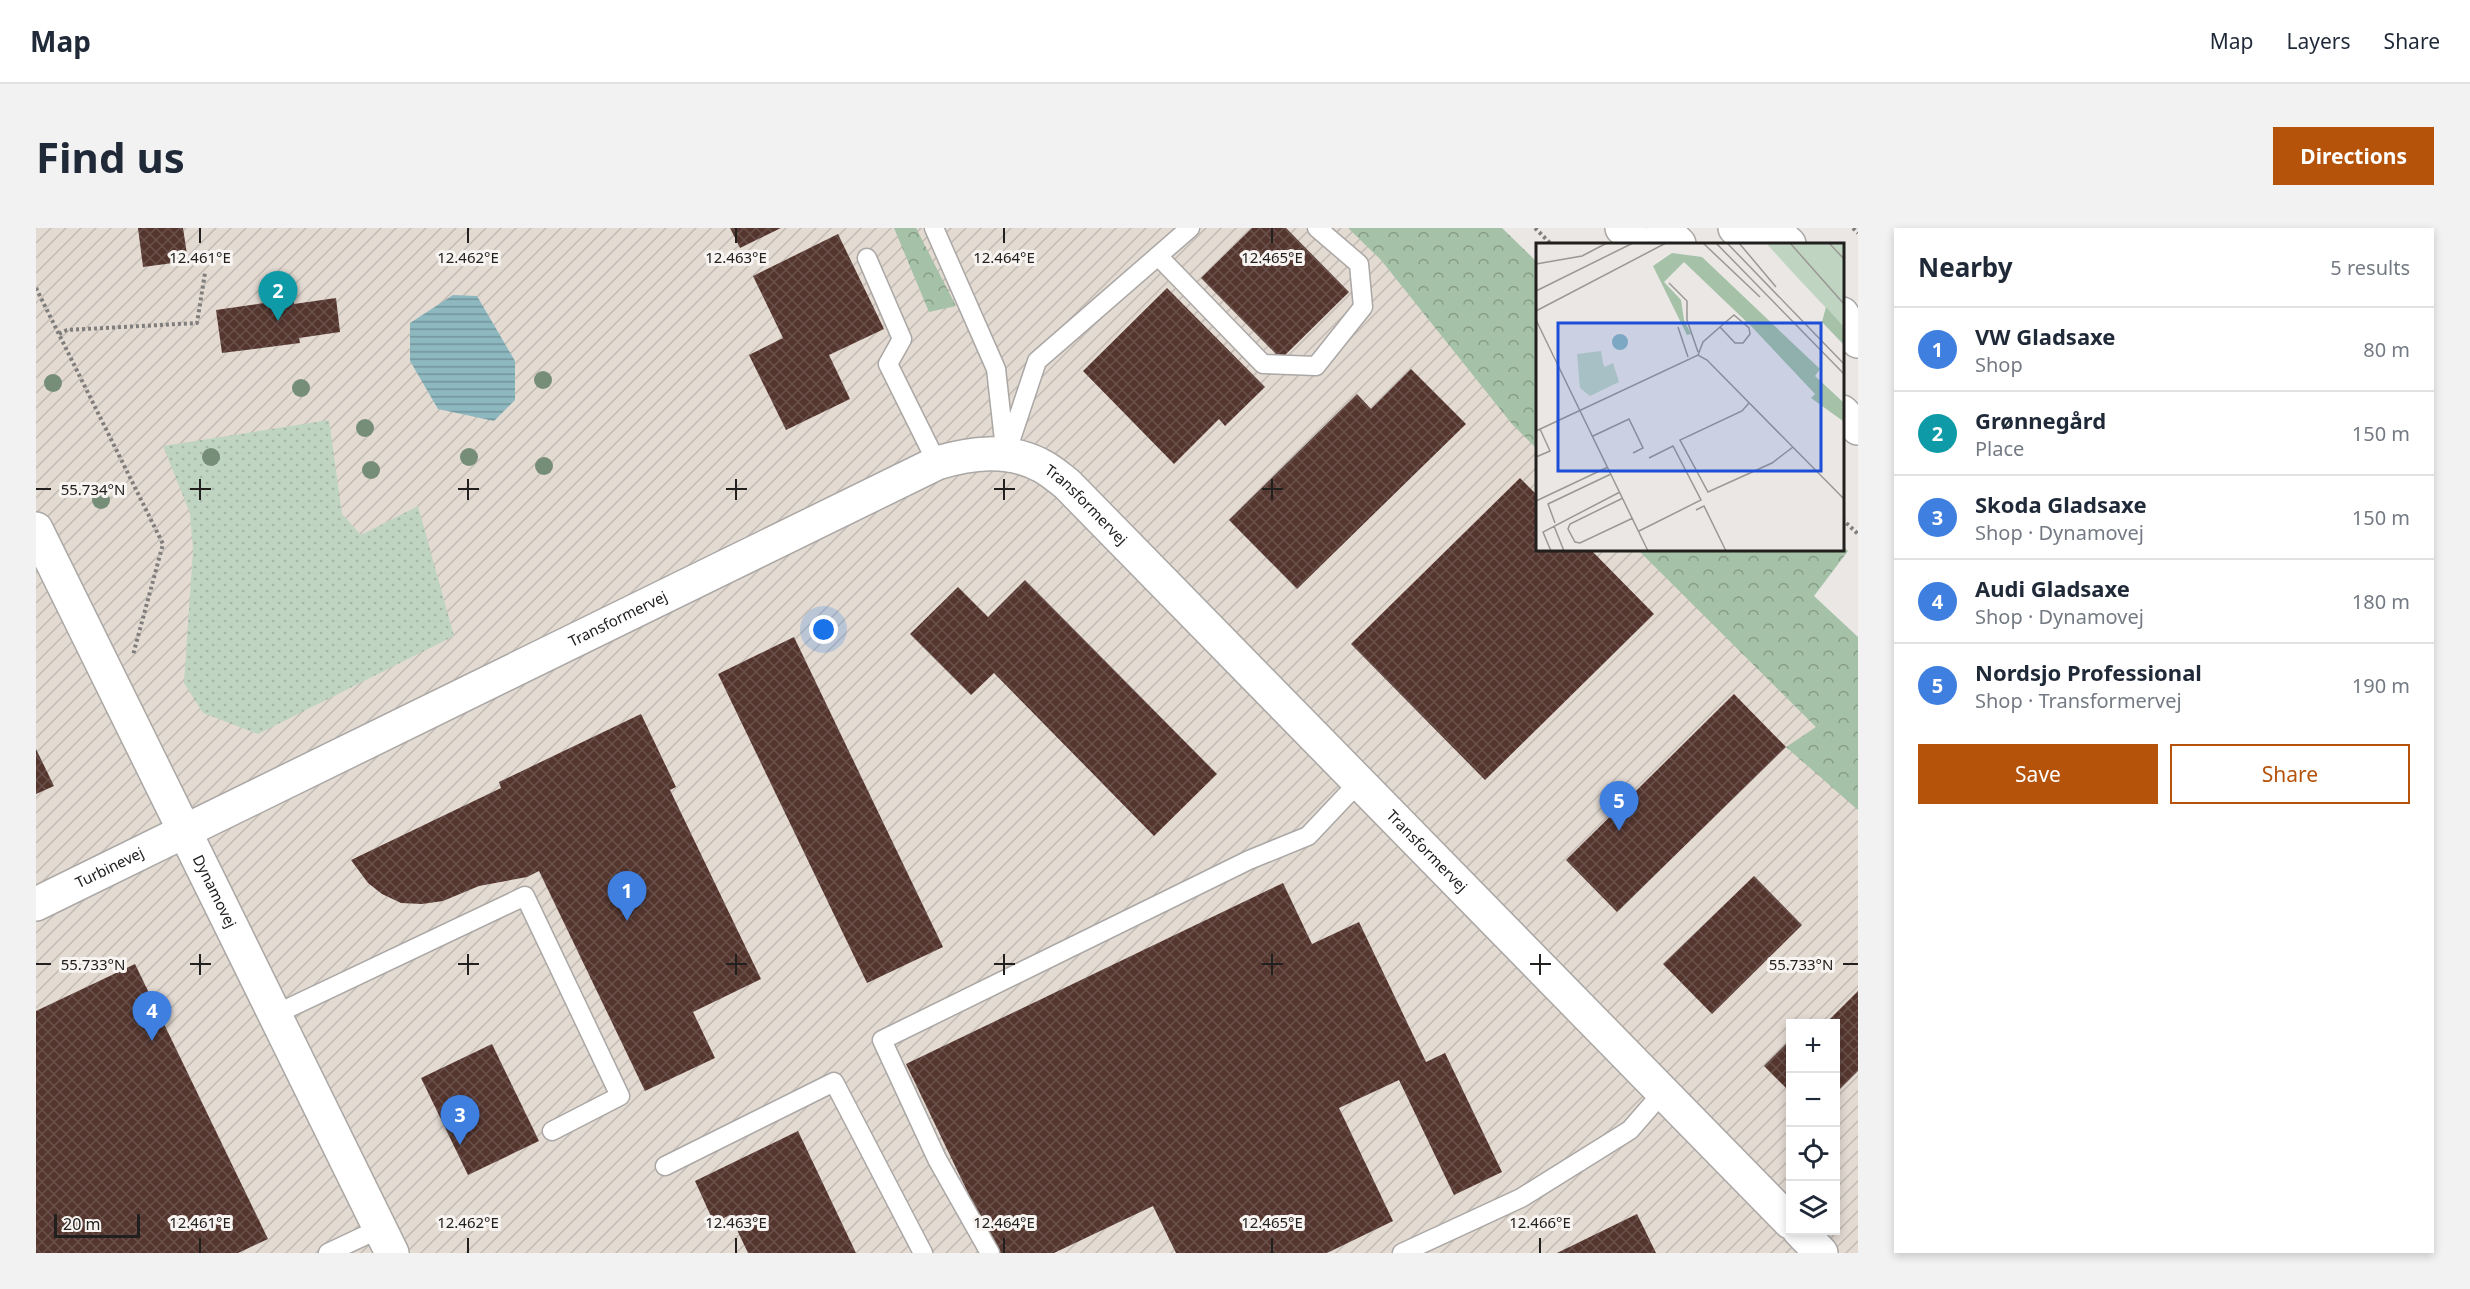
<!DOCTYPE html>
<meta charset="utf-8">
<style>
:root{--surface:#fff;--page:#f2f2f3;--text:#1f2937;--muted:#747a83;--line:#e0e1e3;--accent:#b45309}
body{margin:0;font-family:"Noto Sans",sans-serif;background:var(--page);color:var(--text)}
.controls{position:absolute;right:18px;bottom:18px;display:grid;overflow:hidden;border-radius:0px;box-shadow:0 3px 9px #0003}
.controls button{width:54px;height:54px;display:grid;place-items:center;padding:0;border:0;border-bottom:2px solid var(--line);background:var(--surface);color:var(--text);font:30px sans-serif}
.scale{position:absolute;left:18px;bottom:15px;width:86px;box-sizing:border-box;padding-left:6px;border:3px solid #21201f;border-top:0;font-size:16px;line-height:21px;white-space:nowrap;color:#21201f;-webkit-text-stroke:4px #f7f4f1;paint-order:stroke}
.you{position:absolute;left:788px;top:402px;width:21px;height:21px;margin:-15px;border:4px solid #fff;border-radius:50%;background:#1a73e8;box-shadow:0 0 0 9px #1a73e833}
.badge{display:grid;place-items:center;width:39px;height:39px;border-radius:50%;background:var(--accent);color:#fff;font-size:20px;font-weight:700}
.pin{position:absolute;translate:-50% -50px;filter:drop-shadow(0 2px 3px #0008)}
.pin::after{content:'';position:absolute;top:32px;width:21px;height:18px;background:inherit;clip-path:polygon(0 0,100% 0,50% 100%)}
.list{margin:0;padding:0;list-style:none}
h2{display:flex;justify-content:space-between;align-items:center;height:78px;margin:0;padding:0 24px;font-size:26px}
h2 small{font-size:20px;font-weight:400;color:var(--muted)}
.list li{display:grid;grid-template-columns:39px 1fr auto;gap:18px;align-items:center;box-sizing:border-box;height:84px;padding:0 24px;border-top:2px solid var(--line)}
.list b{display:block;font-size:22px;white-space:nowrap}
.list p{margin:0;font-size:20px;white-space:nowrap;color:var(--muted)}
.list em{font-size:20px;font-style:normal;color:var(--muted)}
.actions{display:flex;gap:12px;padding:18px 24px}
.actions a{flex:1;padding:14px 0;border:2px solid var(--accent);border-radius:0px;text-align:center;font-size:21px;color:var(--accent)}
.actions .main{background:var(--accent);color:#fff}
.icon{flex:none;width:33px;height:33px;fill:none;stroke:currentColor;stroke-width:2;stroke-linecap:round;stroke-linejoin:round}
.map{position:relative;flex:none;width:1822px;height:1025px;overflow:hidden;border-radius:0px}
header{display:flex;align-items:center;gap:36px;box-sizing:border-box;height:84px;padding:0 30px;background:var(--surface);border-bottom:2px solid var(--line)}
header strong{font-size:28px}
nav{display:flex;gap:33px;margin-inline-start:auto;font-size:21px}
.intro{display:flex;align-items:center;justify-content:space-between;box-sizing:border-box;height:144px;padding:0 36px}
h1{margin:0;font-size:42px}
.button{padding:15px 27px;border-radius:0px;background:var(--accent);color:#fff;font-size:21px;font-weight:700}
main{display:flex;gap:36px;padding:0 36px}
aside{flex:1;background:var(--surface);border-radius:0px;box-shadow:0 3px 9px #0003}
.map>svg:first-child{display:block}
.industrial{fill:url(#industrial-furrows);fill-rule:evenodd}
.forest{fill:url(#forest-crowns)}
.park{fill:url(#park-dots)}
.water{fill:url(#water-rules)}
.building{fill:url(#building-cross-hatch)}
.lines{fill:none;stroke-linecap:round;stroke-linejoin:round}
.lane-casing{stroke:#aaa7a5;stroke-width:21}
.street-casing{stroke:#aaa7a5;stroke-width:36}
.highway-casing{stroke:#aaa7a5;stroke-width:36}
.path{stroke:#807e7d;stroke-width:4;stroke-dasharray:3 3;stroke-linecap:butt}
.lane{stroke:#fff;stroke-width:18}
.street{stroke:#fff;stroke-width:33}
.highway{stroke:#fff;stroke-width:33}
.tree{fill:#768d78}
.ticks{fill:none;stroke:#21201f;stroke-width:2}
.labels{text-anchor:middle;stroke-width:6;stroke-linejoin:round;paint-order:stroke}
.street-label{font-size:15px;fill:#21201f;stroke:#f7f4f1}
.inset-road{fill:none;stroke:#9a9795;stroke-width:1.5}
.view{fill:#1d4ed8;fill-opacity:0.15;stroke:#1d4ed8;stroke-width:3}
.inset-edge{fill:none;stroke:#21201f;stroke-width:3}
.ticks-label{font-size:15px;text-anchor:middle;fill:#21201f;stroke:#f7f4f1;stroke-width:6;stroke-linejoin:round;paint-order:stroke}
</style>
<header>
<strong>Map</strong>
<nav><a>Map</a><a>Layers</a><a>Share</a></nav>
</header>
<div class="intro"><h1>Find us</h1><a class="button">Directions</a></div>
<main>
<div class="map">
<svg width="1822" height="1025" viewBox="0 0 1822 1025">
<defs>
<pattern id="industrial-furrows" width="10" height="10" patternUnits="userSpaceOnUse" patternTransform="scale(1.5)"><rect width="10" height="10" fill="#e3dad2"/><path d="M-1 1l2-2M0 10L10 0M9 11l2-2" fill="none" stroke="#c2bbb4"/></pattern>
<pattern id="forest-crowns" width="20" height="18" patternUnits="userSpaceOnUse" patternTransform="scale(1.5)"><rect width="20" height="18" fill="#a5c1a7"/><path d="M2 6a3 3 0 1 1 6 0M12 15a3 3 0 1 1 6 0" fill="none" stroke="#869c87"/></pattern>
<pattern id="park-dots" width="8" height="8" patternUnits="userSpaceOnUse" patternTransform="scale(1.5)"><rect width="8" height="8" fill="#c0d4c2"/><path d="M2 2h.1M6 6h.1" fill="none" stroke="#a5b6a6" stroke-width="1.8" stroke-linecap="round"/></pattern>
<pattern id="water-rules" width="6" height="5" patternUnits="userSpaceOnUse" patternTransform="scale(1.5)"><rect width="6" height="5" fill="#8db8c0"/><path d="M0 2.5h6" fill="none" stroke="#73959b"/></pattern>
<pattern id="building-cross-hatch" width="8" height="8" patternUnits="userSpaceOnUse" patternTransform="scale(1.5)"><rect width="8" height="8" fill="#55362f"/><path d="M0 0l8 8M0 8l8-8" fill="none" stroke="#6a514b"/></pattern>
</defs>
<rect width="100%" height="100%" fill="#eae7e4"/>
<path class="industrial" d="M0,0H1359L1501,129V321H1712L1822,421V1025H0ZM1754,796H1800V1002H1754Z"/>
<g class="forest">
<path d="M858,0H880L920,78L893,84Z"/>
<path d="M1312,0H1466L1501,34V221L1476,196L1345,32Z"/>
<path d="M1806,317L1812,323L1778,368L1822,409V582L1750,519L1780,499L1601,321H1806Z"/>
</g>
<path class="park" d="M293,192L306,286L325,307L382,278L418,408L222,506L167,485L148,455L157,322L154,285L127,218Z"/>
<path class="water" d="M417,67L441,68L479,133V172L458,193L402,181L374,133V95Z"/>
<g class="building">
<path d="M102,0H147L152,33L107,39Z"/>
<path d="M694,0H745L704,20Z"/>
<path d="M1216,0H1250L1313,64L1245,131L1165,50Z"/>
<path d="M802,6L848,101L793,127L814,171L750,202L713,127L747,110L717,48Z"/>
<path d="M1131,60L1229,159L1189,198L1183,191L1138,236L1047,143Z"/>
<path d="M300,70L304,104L263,110L264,115L186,125L180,82L257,71L258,76Z"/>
<path d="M1375,141L1430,196L1261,361L1193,292L1321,166L1335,181Z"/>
<path d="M1484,250L1501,267V321H1554L1618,386L1449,552L1315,416Z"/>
<path d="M989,352L1181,546L1118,608L958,445L935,467L874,406L922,359L952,389Z"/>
<path d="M758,409L907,719L831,755L682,446Z"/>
<path d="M1698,466L1750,519L1581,684L1530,632Z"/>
<path d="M605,486L640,559L634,562L725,751L657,784L679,830L609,863L503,643L491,649L443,658L407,673L386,676L365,675L346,666L332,655L315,632L465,560L463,554Z"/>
<path d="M0,521L18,558L0,566Z"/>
<path d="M1718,648L1766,697L1676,786L1627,736Z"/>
<path d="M1247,655L1276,716L1323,694L1390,834L1409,825L1466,944L1418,967L1363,852L1303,880L1357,993L1291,1025H1140L1117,978L1018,1025H961L870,836Z"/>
<path d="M99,736L232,1011L202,1025H0V783Z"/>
<path d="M1822,763V843L1800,865V796H1789Z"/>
<path d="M1754,812V864L1728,838Z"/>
<path d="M456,816L503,913L432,947L385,850Z"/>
<path d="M762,903L820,1025H712L694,987L678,995L659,953Z"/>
<path d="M1601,986L1620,1025H1521Z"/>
</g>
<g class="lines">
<defs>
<g id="lane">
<path d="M898,0L960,141L969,221"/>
<path d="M1122,28L1227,136L1280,138L1327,79L1323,36L1281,0"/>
<path d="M831,30L866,111L852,136L901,235"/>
<path d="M970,226L1001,133L1154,0"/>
<path d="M238,787L489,668L584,868L516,903"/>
<path d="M629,938L798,854L887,1025"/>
<path d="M292,1025L345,1000"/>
<path d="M954,1025L901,931L846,812L1213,632L1272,608L1323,554"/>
<path d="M1366,1025L1485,970L1594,902L1627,864"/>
</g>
<g id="street">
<path id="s1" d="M0,301L356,1025"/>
<path id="s2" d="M0,676L901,235C935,225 971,220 1004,237C1013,241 1022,249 1031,256L1754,994"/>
<path d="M1763,1002L1785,1025"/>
</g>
<g id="highway">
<path d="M1586,0L1603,16"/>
<path d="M1627,0L1643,16"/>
<path d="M1699,0L1715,16"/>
<path d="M1736,0L1753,16"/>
<path d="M1806,86L1822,113"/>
<path d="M1806,184L1822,200"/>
</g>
</defs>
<use href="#lane" class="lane-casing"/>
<use href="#street" class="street-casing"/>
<use href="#highway" class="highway-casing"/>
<g class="path">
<path d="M1499,0L1515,16"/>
<path d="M1817,0L1822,5"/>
<path d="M0,60L127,316L97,427"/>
<path d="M23,106L31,102L161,95L169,45"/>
<path d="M1806,291L1822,306"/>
</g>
<use href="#lane" class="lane"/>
<use href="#street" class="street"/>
<use href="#highway" class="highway"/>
</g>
<g class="tree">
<circle cx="507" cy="152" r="9"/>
<circle cx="17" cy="155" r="9"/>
<circle cx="265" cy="160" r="9"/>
<circle cx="329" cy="200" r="9"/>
<circle cx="175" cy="229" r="9"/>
<circle cx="433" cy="229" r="9"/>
<circle cx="508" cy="238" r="9"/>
<circle cx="335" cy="242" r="9"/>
<circle cx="65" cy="272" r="9"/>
</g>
<path class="ticks" d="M164,0V15M432,0V15M700,0V15M968,0V15M1236,0V15M164,251V272M432,251V272M700,251V272M968,251V272M1236,251V272M0,261H15M154,261H175M422,261H443M690,261H711M958,261H979M1226,261H1247M164,726V747M432,726V747M700,726V747M968,726V747M1236,726V747M1504,726V747M0,736H15M154,736H175M422,736H443M690,736H711M958,736H979M1226,736H1247M1494,736H1515M1807,736H1822M164,1010V1025M432,1010V1025M700,1010V1025M968,1010V1025M1236,1010V1025M1504,1010V1025"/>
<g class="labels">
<g class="street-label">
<text dy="5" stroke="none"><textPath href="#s2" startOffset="1170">Transformervej</textPath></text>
<text dy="5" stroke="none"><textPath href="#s2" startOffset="648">Transformervej</textPath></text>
<text dy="5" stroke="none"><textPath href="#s2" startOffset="1656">Transformervej</textPath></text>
<text dy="5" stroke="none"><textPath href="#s2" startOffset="82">Turbinevej</textPath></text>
<text dy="5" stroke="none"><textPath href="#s1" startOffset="404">Dynamovej</textPath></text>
</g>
</g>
<g transform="translate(1500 15)">
<rect width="308" height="308" fill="#eae7e4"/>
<path d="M230,0H307V83L259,32Z" fill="#c0d4c2"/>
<path d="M136,10L166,14L284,126L279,133L307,159V178L275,155L279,151L216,84L148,19L128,39L145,57L148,77L155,91L151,92L117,23ZM290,64L307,83V101L286,79Z" fill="#a5c1a7"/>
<path d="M65,108L67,121L69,124L77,120L83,139L54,153L44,145L41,111Z" fill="#c0d4c2"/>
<path d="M76 99a8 8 0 1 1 16 0a8 8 0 1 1-16 0Z" fill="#8db8c0"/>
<path class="inset-road" d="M167,0L224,54M180,0L308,131M191,0L308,121M203,0L240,44M254,0L308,61M293,0L308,16M0,21L46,13L71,0M133,40L151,58V77L162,109M0,48L97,0M0,68L130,0M0,77L112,308M142,84L152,114M162,112L167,99L184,84L199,100H207L214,91L213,85L198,72L184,84M213,160L206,168L144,197L172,249L236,220L257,204M0,188L162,112L171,117L308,256M57,193L93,176L107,205L97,210M0,214L14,208L4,186M87,255L34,281L32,286L39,299L44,300L97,275M0,258L72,224M160,267L168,263L190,308M19,280L12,261L75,231M18,283L28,308M103,288L165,257L137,203L113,215M15,308L7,289L84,249"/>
<path class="view" d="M22,80H285V228H22Z"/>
<rect width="308" height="308" class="inset-edge"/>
</g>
<g class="ticks-label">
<text x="164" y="35">12.461°E</text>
<text x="432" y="35">12.462°E</text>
<text x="700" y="35">12.463°E</text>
<text x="968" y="35">12.464°E</text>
<text x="1236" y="35">12.465°E</text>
<text x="57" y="267">55.734°N</text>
<text x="57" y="742">55.733°N</text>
<text x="1765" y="742">55.733°N</text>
<text x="164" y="1000">12.461°E</text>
<text x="432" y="1000">12.462°E</text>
<text x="700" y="1000">12.463°E</text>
<text x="968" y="1000">12.464°E</text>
<text x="1236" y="1000">12.465°E</text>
<text x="1504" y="1000">12.466°E</text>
</g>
</svg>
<div class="controls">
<button>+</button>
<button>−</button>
<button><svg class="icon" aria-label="locate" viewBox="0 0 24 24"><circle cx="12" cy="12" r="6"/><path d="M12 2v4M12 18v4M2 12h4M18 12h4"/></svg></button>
<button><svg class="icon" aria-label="layers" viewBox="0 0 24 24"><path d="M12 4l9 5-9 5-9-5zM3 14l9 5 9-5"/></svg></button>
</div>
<div class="scale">20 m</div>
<div class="you"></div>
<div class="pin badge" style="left:591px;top:693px;background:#3f7fe0">1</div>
<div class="pin badge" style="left:242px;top:93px;background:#0f9aa8">2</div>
<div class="pin badge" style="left:424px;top:917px;background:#3f7fe0">3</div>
<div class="pin badge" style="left:116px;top:813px;background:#3f7fe0">4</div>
<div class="pin badge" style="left:1583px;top:603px;background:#3f7fe0">5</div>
</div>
<aside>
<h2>Nearby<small>5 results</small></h2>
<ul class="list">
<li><span class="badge" style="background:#3f7fe0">1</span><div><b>VW Gladsaxe</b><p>Shop</p></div><em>80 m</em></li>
<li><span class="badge" style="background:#0f9aa8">2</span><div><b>Grønnegård</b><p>Place</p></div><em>150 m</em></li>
<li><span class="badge" style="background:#3f7fe0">3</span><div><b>Skoda Gladsaxe</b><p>Shop · Dynamovej</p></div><em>150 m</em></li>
<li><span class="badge" style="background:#3f7fe0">4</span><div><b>Audi Gladsaxe</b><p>Shop · Dynamovej</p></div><em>180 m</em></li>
<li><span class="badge" style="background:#3f7fe0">5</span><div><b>Nordsjo Professional</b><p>Shop · Transformervej</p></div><em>190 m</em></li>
</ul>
<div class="actions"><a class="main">Save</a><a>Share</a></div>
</aside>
</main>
